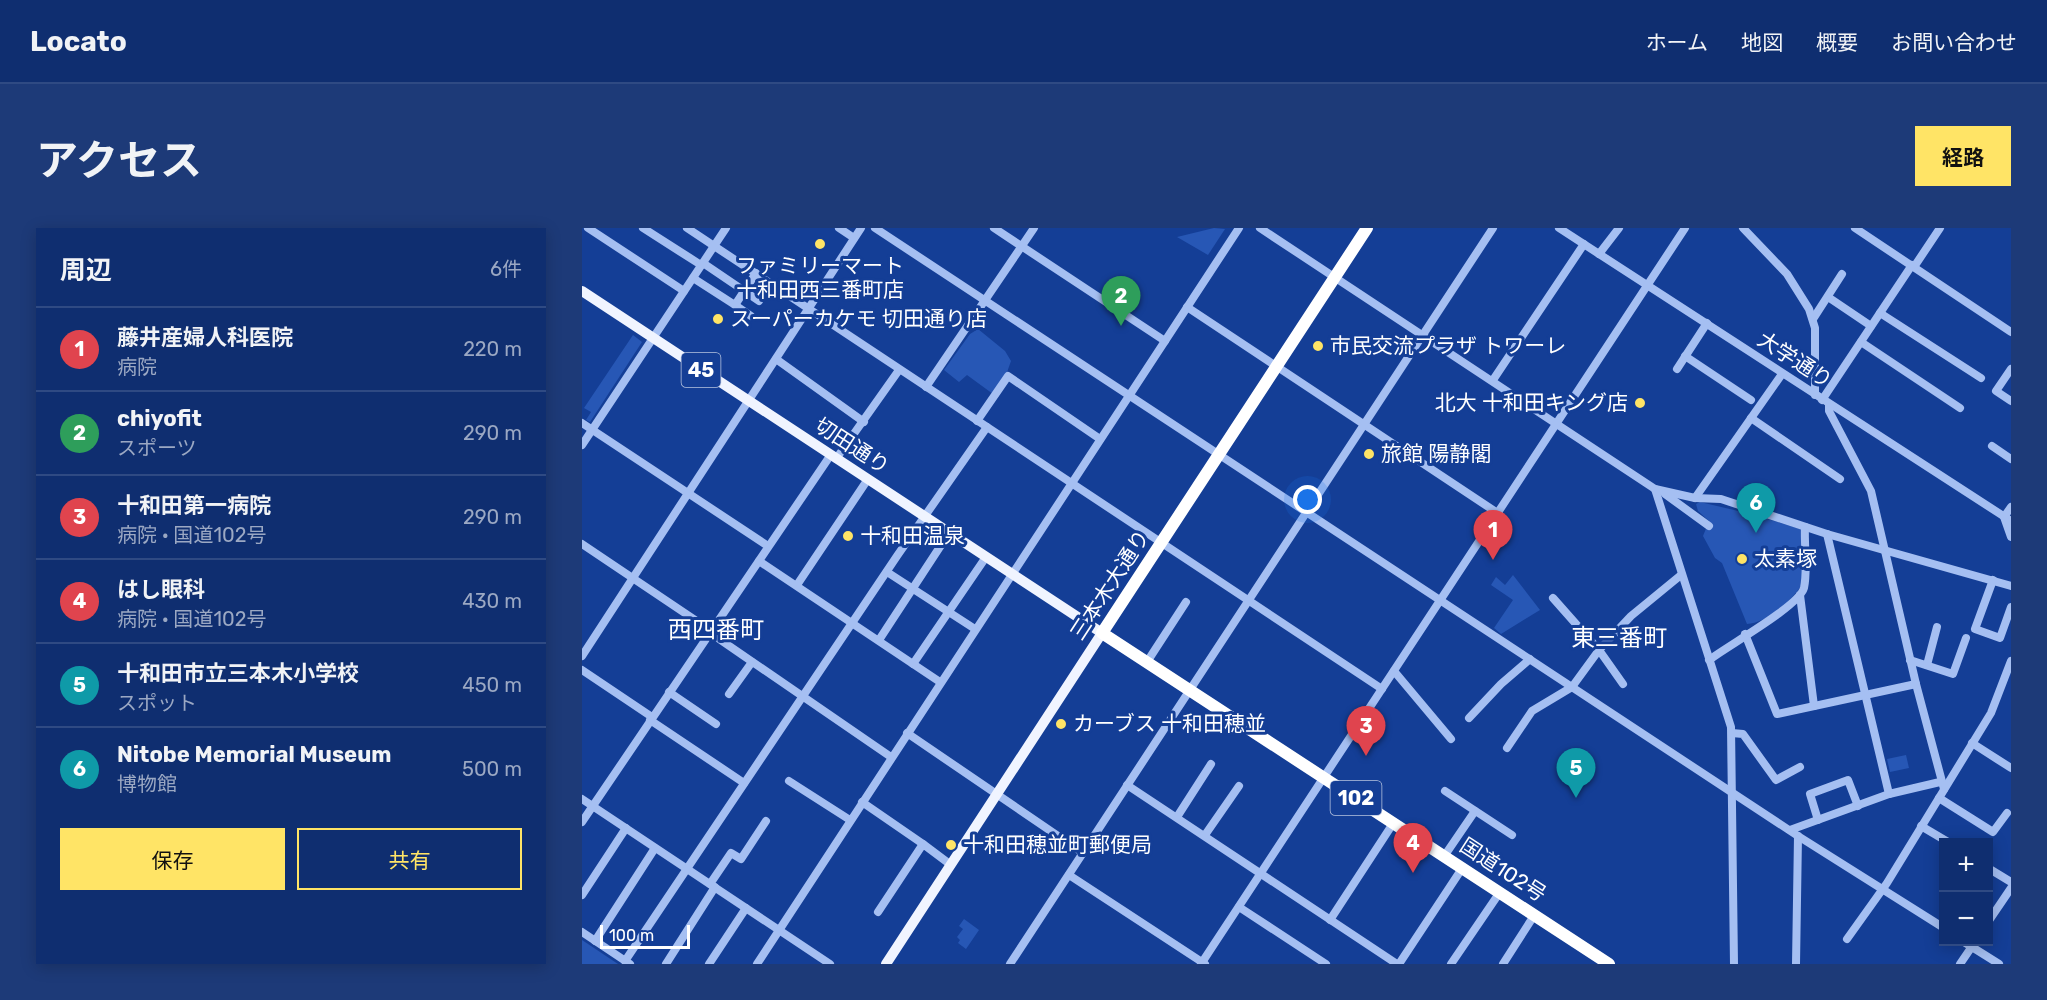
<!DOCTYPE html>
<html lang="ja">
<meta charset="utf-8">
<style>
:root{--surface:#0f2e70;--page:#1d3a78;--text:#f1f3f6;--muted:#9ba8c3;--line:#2f4a83;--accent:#ffe466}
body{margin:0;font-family:Rubik,"Noto Sans JP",sans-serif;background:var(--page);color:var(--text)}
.controls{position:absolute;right:18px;bottom:18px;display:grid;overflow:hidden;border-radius:0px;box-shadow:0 3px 15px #0003}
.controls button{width:54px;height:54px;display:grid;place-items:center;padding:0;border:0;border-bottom:2px solid var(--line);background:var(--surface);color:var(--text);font:30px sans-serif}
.scale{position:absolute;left:18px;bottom:15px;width:90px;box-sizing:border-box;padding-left:6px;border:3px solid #fff;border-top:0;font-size:16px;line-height:21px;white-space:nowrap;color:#fff;-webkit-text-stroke:4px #143e96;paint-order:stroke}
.you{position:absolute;left:726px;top:272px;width:21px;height:21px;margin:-15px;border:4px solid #fff;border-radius:50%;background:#1a73e8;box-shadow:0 0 0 9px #1a73e833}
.badge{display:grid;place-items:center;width:39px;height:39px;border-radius:50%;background:var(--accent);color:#fff;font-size:20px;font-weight:700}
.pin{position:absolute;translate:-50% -50px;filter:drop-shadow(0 2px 3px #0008)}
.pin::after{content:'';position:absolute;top:32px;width:21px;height:18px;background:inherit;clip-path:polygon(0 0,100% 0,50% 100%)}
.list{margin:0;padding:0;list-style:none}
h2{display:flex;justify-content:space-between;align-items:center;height:78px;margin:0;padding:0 24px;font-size:26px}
h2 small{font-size:20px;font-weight:400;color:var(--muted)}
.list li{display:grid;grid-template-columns:39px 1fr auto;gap:18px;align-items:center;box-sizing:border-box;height:84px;padding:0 24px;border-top:2px solid var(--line)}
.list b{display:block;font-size:22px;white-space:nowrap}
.list p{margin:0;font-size:20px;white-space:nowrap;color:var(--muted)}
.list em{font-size:20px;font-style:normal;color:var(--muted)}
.actions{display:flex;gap:12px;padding:18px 24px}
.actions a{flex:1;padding:14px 0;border:2px solid var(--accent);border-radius:0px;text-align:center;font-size:21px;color:var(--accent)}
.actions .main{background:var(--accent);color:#111}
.map{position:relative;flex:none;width:1429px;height:736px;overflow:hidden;border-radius:0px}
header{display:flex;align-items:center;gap:36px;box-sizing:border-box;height:84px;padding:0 30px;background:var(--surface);border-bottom:2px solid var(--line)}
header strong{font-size:28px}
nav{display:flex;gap:33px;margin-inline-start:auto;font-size:21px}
.intro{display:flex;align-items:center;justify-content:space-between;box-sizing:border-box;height:144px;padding:0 36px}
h1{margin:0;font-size:42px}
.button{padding:15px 27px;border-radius:0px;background:var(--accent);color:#111;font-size:21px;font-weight:700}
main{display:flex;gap:36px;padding:0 36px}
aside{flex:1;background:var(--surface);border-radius:0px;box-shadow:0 3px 15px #0003}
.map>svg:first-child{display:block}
.green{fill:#2757b5}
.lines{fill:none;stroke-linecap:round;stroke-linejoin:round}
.minor{stroke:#a5bff2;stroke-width:8}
.major{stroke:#f0f4ff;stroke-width:10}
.highway{stroke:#fff;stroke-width:12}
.poi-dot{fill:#ffe466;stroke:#143e96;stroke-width:2}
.labels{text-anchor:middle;stroke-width:6;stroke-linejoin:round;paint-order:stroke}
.shield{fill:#143e96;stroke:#b8c5e0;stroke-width:1.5}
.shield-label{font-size:20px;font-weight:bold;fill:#fff}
.poi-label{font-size:21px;fill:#fff;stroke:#143e96;text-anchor:start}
.street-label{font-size:21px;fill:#fff;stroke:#143e96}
.quarter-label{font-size:24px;fill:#fff;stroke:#143e96}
</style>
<header>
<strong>Locato</strong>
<nav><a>ホーム</a><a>地図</a><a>概要</a><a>お問い合わせ</a></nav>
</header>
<div class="intro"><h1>アクセス</h1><a class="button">経路</a></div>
<main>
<aside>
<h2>周辺<small>6件</small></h2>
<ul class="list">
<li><span class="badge" style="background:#e0444e">1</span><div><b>藤井産婦人科医院</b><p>病院</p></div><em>220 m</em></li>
<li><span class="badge" style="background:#2e9e5b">2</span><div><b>chiyofit</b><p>スポーツ</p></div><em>290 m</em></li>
<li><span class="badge" style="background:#e0444e">3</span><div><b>十和田第一病院</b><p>病院 · 国道102号</p></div><em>290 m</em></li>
<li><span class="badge" style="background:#e0444e">4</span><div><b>はし眼科</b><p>病院 · 国道102号</p></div><em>430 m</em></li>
<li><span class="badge" style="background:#0f9aa8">5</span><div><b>十和田市立三本木小学校</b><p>スポット</p></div><em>450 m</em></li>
<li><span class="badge" style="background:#0f9aa8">6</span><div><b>Nitobe Memorial Museum</b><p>博物館</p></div><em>500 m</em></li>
</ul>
<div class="actions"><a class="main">保存</a><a>共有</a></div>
</aside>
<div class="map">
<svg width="1429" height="736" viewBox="0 0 1429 736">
<rect width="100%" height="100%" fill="#143e96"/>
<g class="green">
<path d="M632,0L643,1L626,27L595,9Z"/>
<path d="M396,101L423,123L429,133L423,150L411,166L385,147L377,154L362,142L388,106Z"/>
<path d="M51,107L60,114L8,194L4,192L9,184L2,180Z"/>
<path d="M1118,274L1169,286L1222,302C1223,315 1228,334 1225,345C1220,366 1186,395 1165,396L1140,335L1133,330L1121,308L1127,293L1116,283L1114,276Z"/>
<path d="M931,347L958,382L919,406L912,400L931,372L909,357L914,349L923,357Z"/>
<path d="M1324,527L1327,540L1308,544L1305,531Z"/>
<path d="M382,691L397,702L384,721L376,715L378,712L375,709L381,701L377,698Z"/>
<path d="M0,712L36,736H0Z"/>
</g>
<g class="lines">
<g class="minor">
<path d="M6,0L102,63"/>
<path d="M61,0L119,37"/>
<path d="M105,0L800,461"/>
<path d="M257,0L272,10"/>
<path d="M293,0L1216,608L1362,700"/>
<path d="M412,0L583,113"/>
<path d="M678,0L1073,261L1113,270L1139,271L1245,306L1429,358"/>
<path d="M977,0L1429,293"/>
<path d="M1161,0L1205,46L1227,81L1233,100V167"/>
<path d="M1273,0L1429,104"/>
<path d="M1017,26L1037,0"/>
<path d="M121,35L177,73"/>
<path d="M1332,39L1358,0"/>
<path d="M111,50L153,77L174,45"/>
<path d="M1246,69L1289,98"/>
<path d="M153,77L169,88"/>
<path d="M605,79L917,286"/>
<path d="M1298,85L1399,150"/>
<path d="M1231,91L1260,46"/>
<path d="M1279,114L1378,180"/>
<path d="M1103,128L1169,172"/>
<path d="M194,131L282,194"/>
<path d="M1095,141L1125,95"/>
<path d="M1429,141L1414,163L1429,173"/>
<path d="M911,152L1002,16"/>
<path d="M344,159L452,0"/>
<path d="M1240,172L1330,37"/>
<path d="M1247,176V183L1289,263L1334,456L1362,561"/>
<path d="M1169,190L1258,251"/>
<path d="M395,193L426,148L518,211"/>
<path d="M0,195L186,318"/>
<path d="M0,217L144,0"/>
<path d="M1410,218L1429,231"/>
<path d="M254,231L317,142"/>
<path d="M1073,261L1149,499L1152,736"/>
<path d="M1083,266L1127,298"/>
<path d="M1113,270L1200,146"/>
<path d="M1429,279L1422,289L1429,309"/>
<path d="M1245,306L1307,566"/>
<path d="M0,316L128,402"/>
<path d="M177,333L358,454"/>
<path d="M305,344L393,401"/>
<path d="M1411,352L1393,401L1418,410L1429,379"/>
<path d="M215,357L286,251"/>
<path d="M1218,367L1232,478"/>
<path d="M971,370L1017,422L1041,456"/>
<path d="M127,404L309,529"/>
<path d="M1163,406L1195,486L1334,456"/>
<path d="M297,412L367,305"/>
<path d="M0,428L279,0"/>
<path d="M1127,432C1147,417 1217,378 1222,360C1226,341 1222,318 1223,299"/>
<path d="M1328,432L1371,446L1384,410"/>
<path d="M565,434L604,374"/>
<path d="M331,436L404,329"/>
<path d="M1345,437L1355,399"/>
<path d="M0,442L70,489"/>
<path d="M812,443L869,511"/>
<path d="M87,464L134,496"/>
<path d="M147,466L170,434"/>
<path d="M887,490L919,456L948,431"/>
<path d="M68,492L162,555"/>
<path d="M325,505L501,625"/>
<path d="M1150,505L1161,506L1194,552L1218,539"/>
<path d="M1390,515L1429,540"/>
<path d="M925,520L950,483L990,459L1017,422L1049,388L1099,347"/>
<path d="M207,553L268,592"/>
<path d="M545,557L815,736"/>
<path d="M863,563L930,607"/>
<path d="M1357,570L1411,604L1425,585"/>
<path d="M0,571L248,736"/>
<path d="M280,574L341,616"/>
<path d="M595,589L629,536"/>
<path d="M1236,592L1228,566L1266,552L1276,578"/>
<path d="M0,594L248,228"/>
<path d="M1339,598L1366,614"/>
<path d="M1208,602L1307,566L1358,554"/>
<path d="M623,607L657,558"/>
<path d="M863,627L893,583"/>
<path d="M1406,640L1429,654"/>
<path d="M487,647L623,736"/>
<path d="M128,656L149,625L159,631L184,593"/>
<path d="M0,667L44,600"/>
<path d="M657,679L744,736"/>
<path d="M296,684L341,616L369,637"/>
<path d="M748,692L812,594"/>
<path d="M1406,694L1429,660"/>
<path d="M0,704L48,736"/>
<path d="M1265,711L1305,655L1409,485L1429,433"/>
<path d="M13,713L73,620"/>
<path d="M1382,714L1417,736"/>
<path d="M43,733L315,328L405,199"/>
<path d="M84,736L133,659"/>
<path d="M127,736L164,680"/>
<path d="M175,736L657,0"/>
<path d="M428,736L911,0"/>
<path d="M619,736L1103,0"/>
<path d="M817,736L881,639"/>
<path d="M869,736L918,664"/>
<path d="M921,736L953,686"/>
<path d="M1214,736L1216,608"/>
<path d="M1378,736L1393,714"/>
</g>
<path class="major" d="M0,63L520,405L304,736"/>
<path class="highway" d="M785,0L520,405L1027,736"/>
</g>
<g class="poi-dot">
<circle cx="238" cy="16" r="6"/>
<circle cx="136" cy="91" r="6"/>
<circle cx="736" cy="118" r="6"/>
<circle cx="1058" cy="175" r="6"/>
<circle cx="787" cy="226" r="6"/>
<circle cx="266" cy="308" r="6"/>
<circle cx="1160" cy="331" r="6"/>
<circle cx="479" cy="496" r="6"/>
<circle cx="369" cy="617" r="6"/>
</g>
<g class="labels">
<g class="shield">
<rect x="99.5" y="125" width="39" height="34" rx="4.5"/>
<rect x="748.5" y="553" width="51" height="34" rx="4.5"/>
</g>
<g class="shield-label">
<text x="119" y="149">45</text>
<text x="774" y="577">102</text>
</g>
<g class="poi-label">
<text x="238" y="45" text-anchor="middle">ファミリーマート<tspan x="238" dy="24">十和田西三番町店</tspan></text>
<text x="148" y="98">スーパーカケモ 切田通り店</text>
<text x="748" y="125">市民交流プラザ トワーレ</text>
<text x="1046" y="182" text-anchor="end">北大 十和田キング店</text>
<text x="799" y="233">旅館 陽静閣</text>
<text x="278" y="315">十和田温泉</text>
<text x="1172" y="338">太素塚</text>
<text x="491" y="503">カーブス 十和田穂並</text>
<text x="381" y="624">十和田穂並町郵便局</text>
</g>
<g class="street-label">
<text transform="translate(1213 132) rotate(33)" y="7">大学通り</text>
<text transform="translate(270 218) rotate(33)" y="7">切田通り</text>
<text transform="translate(528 357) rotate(-57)" y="7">三本木大通り</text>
<text transform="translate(921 642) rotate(33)" y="7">国道102号</text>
</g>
<g class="quarter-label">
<text x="134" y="410">西四番町</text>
<text x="1037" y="418">東三番町</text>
</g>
</g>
</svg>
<div class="controls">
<button>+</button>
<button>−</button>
</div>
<div class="scale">100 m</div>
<div class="you"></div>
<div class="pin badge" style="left:911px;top:332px;background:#e0444e">1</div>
<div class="pin badge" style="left:539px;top:98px;background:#2e9e5b">2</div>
<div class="pin badge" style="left:784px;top:528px;background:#e0444e">3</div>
<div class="pin badge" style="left:831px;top:645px;background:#e0444e">4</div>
<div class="pin badge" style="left:994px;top:570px;background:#0f9aa8">5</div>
<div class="pin badge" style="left:1174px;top:305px;background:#0f9aa8">6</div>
</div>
</main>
